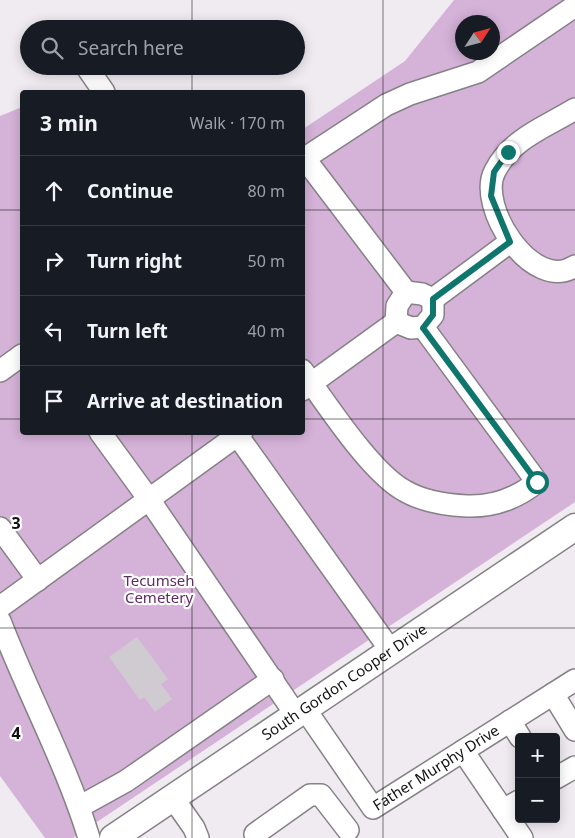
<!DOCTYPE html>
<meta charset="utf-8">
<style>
:root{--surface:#171b24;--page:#242831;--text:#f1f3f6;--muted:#9ea1a6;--line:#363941}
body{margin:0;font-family:"Noto Sans",sans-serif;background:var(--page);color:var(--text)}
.controls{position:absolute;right:15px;bottom:15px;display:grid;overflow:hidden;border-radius:5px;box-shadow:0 2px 12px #0003}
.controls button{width:45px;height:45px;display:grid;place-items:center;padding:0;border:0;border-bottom:1px solid var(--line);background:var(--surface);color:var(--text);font:25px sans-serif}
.compass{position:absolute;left:455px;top:15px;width:45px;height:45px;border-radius:50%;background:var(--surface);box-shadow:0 2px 12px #0003;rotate:54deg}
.stop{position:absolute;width:15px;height:15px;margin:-11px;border:4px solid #0f766e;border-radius:50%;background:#fff}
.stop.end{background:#0f766e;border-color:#fff;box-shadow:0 1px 5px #0008}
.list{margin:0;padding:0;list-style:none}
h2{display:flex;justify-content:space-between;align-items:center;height:65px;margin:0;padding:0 20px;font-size:21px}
h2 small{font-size:16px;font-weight:400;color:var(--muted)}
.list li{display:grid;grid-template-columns:32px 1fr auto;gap:15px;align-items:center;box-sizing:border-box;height:70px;padding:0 20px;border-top:1px solid var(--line)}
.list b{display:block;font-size:19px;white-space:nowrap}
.list em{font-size:16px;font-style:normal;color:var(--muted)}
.icon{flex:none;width:28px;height:28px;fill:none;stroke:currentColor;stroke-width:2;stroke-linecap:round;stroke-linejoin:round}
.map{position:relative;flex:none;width:575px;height:838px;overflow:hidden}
.search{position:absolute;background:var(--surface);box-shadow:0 2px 12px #0003;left:20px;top:20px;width:285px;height:55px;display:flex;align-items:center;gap:12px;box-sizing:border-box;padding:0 18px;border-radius:28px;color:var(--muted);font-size:19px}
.panel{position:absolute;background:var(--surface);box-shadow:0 2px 12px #0003;left:20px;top:90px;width:285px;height:345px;border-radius:5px}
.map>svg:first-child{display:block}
.green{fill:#d5b2d8;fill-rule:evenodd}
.building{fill:#d0cbd1}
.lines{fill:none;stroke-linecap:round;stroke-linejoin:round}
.minor-casing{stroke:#868186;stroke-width:24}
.major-casing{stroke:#868186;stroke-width:29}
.minor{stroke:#fff;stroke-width:21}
.major{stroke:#fff;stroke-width:26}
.route{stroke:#0f766e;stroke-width:6}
.grid{fill:none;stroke:#131113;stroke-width:1;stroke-opacity:0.55}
.labels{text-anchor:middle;stroke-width:4.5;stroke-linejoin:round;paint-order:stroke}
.park-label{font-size:15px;fill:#602c65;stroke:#fff}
.street-label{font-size:15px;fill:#131113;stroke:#fff}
.grid-label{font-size:16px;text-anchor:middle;font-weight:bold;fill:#131113;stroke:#fff;stroke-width:4.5;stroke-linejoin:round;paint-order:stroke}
</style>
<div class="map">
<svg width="575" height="838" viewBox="0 0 575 838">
<rect width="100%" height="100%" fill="#f0ebf1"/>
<path class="green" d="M454,0H575V502L73,838H45L0,776V116L22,107V432H302L303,129L405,61ZM462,22H492V52H462Z"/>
<path class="building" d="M137,637L168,679L161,684L172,699L155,712L144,697L140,700L109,657Z"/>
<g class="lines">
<defs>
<g id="minor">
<path d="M86,66L104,92"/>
<path d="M575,109C546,127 512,138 495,171C476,206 533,294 575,266"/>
<path d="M305,159L406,292"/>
<path d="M302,160L386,105L410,94L478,72L575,6"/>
<path d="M433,299L510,242"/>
<path d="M302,370C326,403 371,473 405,491C424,502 446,505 467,506C493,507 517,498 537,482L423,327"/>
<path d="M0,371L22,355"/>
<path d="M302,390L396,322L397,306L406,292L422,294L433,299V315L423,327L411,328L396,322"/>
<path d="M100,432L148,498L296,715"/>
<path d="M235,432L391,651"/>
<path d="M0,528L38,580"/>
<path d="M0,607L242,432"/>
<path d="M0,621C28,694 66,763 89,838"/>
<path d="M553,694L575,730"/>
<path id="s1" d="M305,709L373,808L575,680"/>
<path d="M510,721L520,737"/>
<path d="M463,751L522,838"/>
<path d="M556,778L575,767"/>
<path d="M173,798L194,828L198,838"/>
<path d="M79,807L126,781L273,679"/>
<path d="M503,810L519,801"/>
<path d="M255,834L310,795H321L348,830"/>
</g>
<g id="major">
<path id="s2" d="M113,838L575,527"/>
</g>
</defs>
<use href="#minor" class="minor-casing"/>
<use href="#major" class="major-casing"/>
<use href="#minor" class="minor"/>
<use href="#major" class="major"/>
</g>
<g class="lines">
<path class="route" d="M508,152L494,172L491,196L510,242L433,299V315L423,328L537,482"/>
</g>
<path class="grid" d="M192,0V29M383,0V838M192,66V92M0,210H22M302,210H575M0,419H22M302,419H575M192,432V838M0,628H575"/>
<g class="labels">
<g class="park-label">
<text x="159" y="586">Tecumseh<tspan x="159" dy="17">Cemetery</tspan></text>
</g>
<g class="street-label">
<text dy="5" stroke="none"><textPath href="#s2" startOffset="279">South Gordon Cooper Drive</textPath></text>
<text dy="5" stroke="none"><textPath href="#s1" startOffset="195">Father Murphy Drive</textPath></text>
</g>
</g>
<g class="grid-label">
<text x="16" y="529">3</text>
<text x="16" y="739">4</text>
</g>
</svg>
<div class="controls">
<button>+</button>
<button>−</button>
</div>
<svg class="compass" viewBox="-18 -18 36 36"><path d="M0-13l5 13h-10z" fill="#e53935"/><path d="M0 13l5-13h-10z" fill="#9ea1a6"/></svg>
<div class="stop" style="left:537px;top:482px"></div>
<div class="stop end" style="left:508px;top:152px"></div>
<div class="search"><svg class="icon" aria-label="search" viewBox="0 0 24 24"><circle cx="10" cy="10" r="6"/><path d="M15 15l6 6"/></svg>Search here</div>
<section class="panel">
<h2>3 min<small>Walk · 170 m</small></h2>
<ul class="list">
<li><svg class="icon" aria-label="ahead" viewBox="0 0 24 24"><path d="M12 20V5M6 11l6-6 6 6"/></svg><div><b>Continue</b></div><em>80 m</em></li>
<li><svg class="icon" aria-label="right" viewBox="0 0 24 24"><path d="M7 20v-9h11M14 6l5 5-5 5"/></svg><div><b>Turn right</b></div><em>50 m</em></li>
<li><svg class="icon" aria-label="left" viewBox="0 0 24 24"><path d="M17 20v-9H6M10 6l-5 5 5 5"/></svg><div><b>Turn left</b></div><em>40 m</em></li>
<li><svg class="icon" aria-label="arrive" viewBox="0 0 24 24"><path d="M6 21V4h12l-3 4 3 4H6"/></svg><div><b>Arrive at destination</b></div></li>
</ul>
</section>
</div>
